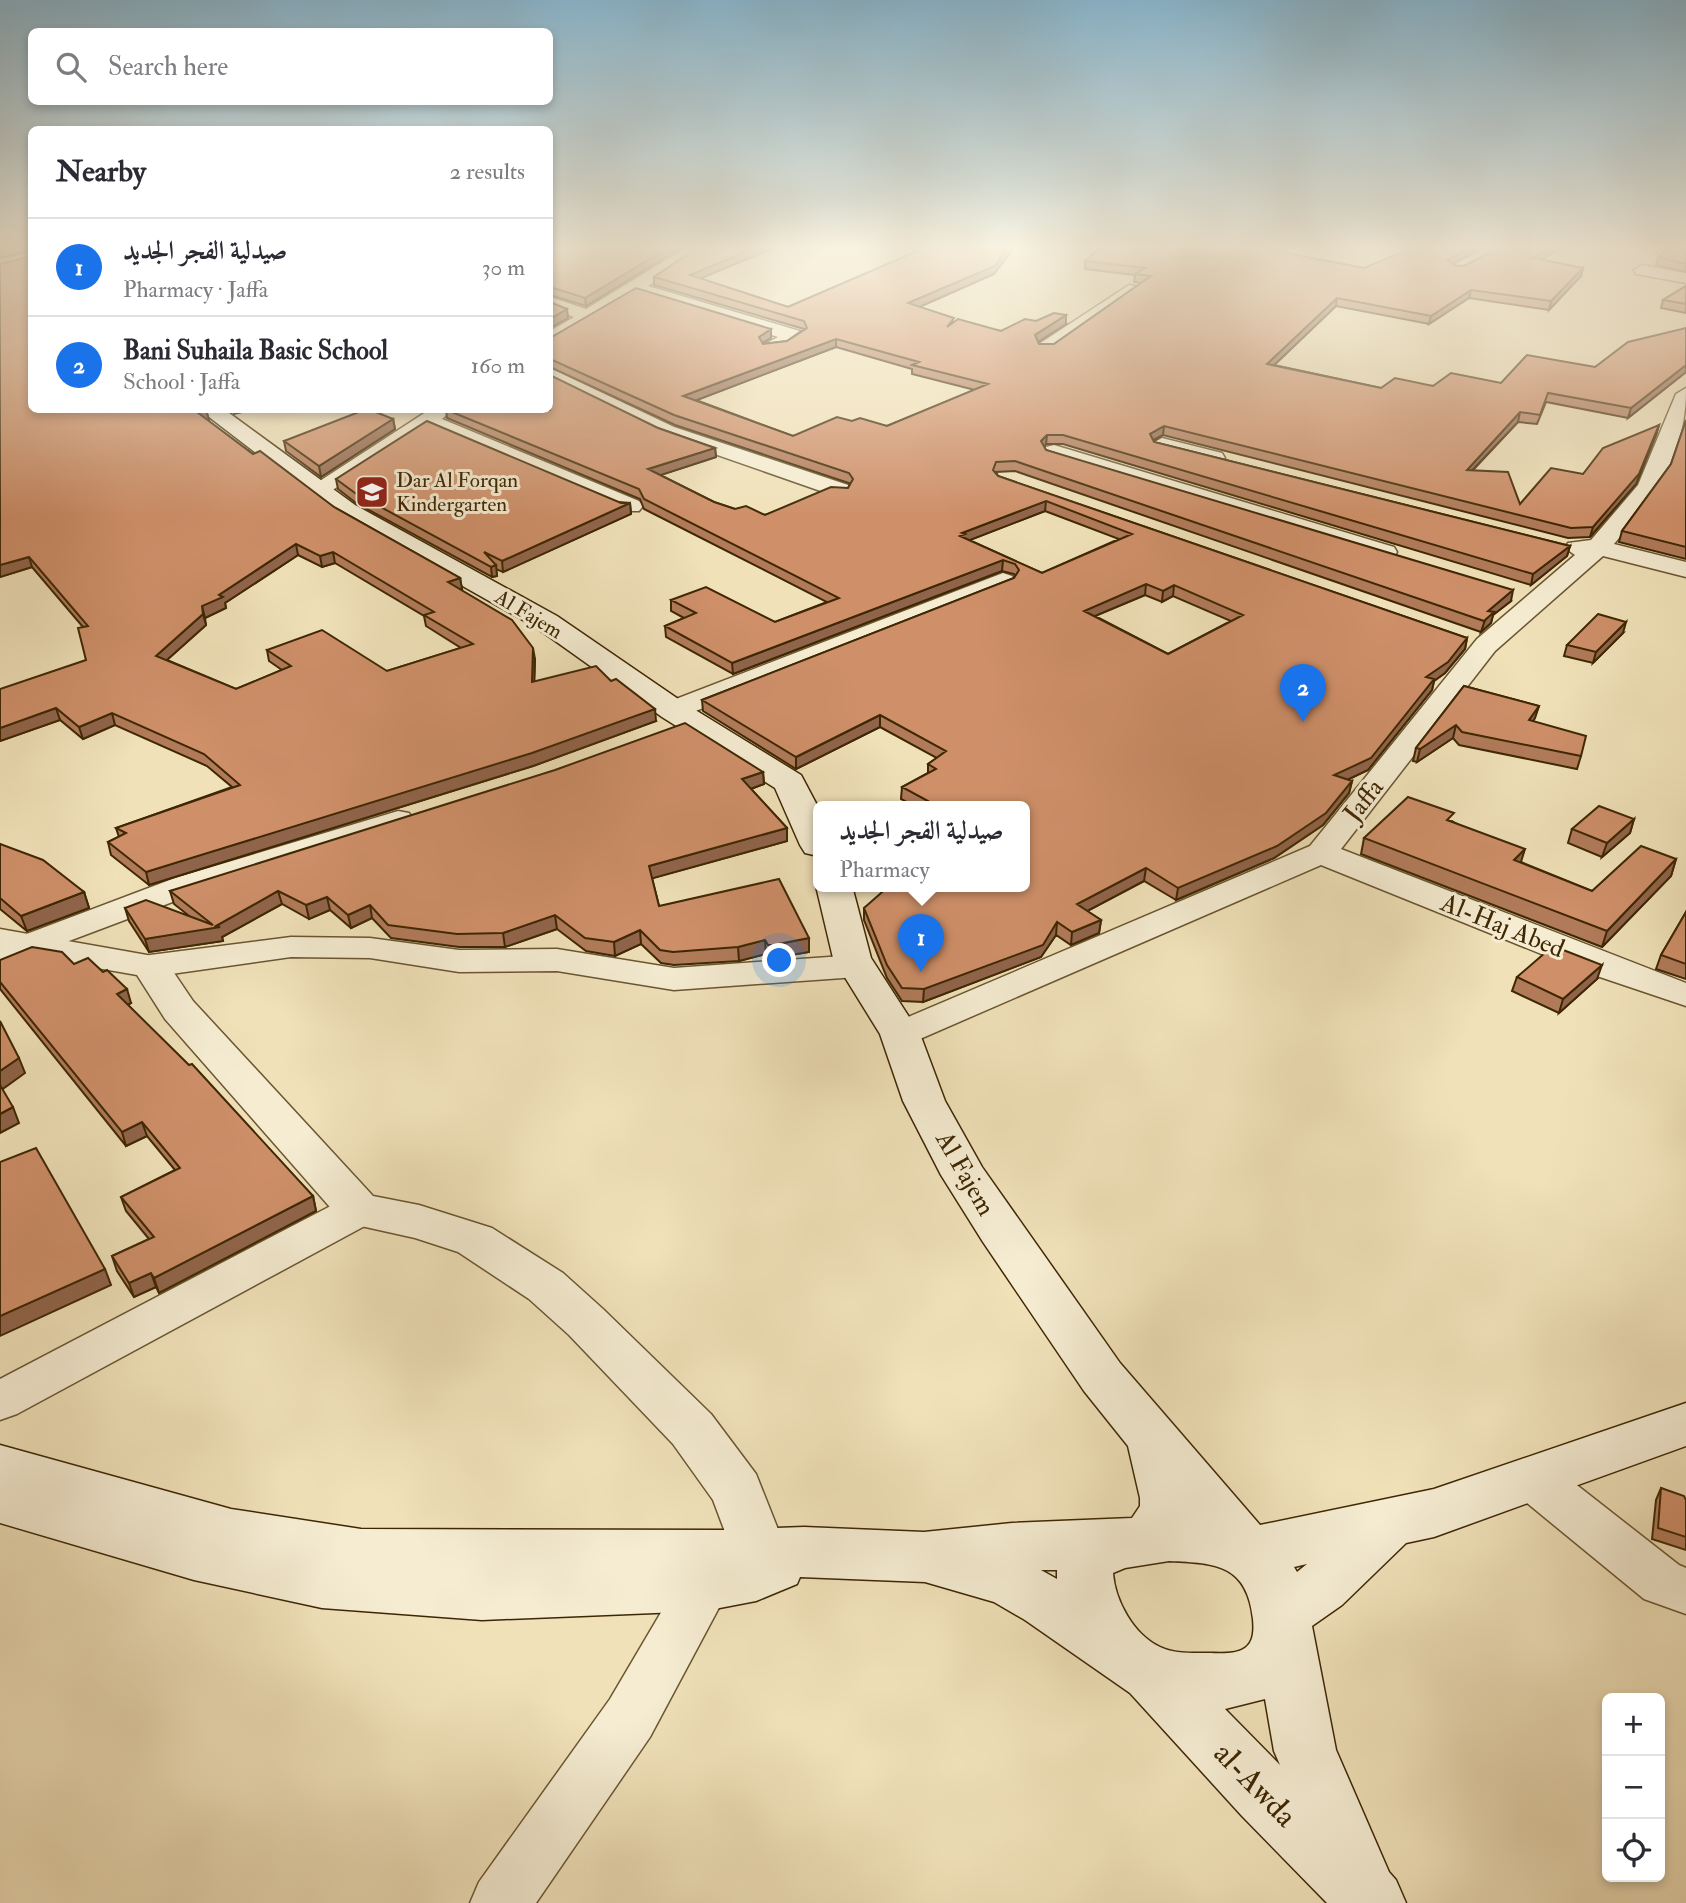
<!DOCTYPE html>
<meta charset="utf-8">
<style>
:root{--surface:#fff;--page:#f2f2f3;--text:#2b2b33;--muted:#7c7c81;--line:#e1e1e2;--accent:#1a73e8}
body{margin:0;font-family:"IM FELL Double Pica",Amiri,serif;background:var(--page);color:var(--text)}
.controls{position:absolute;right:21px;bottom:21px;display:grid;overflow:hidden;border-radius:10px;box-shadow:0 4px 10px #0003}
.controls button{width:63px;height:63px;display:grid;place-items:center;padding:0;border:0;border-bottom:2px solid var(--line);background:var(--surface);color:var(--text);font:35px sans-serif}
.you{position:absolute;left:780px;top:961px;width:24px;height:24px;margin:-18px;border:5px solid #fff;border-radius:50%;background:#1a73e8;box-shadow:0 0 0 10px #1a73e833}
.badge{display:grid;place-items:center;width:46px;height:46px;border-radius:50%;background:var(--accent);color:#fff;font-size:23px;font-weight:700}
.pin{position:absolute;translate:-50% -58px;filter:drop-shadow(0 2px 4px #0008)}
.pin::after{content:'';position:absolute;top:37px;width:24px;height:21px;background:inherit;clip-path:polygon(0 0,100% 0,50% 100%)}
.popup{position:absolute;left:813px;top:801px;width:217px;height:91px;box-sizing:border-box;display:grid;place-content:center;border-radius:10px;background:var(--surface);filter:drop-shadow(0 2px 5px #0005);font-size:23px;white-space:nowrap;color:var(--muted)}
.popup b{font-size:26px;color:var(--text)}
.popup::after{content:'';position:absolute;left:50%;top:100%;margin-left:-14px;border:14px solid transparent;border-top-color:var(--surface)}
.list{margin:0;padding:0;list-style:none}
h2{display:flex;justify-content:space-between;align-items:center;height:91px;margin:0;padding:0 28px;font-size:30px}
h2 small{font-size:23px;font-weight:400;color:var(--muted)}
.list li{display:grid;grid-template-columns:46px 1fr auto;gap:21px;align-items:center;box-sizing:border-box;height:98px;padding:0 28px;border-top:2px solid var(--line)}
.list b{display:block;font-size:26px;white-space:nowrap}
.list p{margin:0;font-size:23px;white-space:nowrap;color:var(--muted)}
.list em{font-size:23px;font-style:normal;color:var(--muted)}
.icon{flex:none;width:38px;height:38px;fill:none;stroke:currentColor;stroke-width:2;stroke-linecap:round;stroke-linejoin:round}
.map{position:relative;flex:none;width:1686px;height:1903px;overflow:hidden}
.search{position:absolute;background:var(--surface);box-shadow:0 4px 10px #0003;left:28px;top:28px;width:525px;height:77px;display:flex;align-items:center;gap:18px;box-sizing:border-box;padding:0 24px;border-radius:10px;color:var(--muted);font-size:26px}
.panel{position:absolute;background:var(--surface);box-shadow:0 4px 10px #0003;left:28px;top:126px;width:525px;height:287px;border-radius:10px}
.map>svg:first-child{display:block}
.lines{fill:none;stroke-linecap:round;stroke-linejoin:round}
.minor-casing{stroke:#6a5630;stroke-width:3}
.tertiary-casing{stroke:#6a5630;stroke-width:3}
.secondary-casing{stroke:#3e2703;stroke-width:3}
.minor{fill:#f5ecd2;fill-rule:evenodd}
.tertiary{fill:#f5ecd2;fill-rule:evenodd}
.secondary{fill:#f5ecd2;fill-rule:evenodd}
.wall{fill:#b17b5a;stroke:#3e2703;stroke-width:2;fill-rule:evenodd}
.shaded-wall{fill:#90644a;stroke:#3e2703;stroke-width:2}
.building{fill:#ce8f69;stroke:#3e2703;stroke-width:2;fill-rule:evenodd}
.labels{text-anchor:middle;stroke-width:6;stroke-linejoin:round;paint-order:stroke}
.far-poi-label{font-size:21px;fill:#3e2703;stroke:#f5ecd2;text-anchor:start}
.far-street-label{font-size:21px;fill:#3e2703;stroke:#f5ecd2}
.street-label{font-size:26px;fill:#3e2703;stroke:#f5ecd2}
.near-street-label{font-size:32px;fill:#3e2703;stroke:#f5ecd2}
</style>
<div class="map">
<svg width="1686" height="1903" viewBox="0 0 1686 1903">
<rect width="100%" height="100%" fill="#f0e1b9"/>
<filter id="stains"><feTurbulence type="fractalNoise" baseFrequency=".00286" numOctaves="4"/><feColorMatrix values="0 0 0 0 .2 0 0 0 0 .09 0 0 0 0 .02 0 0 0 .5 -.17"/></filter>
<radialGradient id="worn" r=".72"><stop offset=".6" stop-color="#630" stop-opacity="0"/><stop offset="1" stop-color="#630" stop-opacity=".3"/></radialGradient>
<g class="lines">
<defs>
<g id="minor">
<path d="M684,249H704L648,286L803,332L805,336C797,345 777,353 764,350L762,346L778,337L636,293L550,344V331L574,317L550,308V297L586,309Z"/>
<path d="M1485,249H1508L1462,271L1456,272L1448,267Z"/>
<path d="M1642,265L1686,273V283L1636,274L1634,270Z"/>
<path d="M1129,285L1135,286L1138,290L1135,294L1052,350H1038L1036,346Z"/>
<path d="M550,368L674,427L848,485L851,490L848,495H832L660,435L550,381Z"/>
<path d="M1686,388C1686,457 1656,493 1614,544L1686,562V577L1603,556L1495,651L1341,849L1686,983V1006L1591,974L1321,865L913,1042L900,1046L887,1042L881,1034L887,1026L1310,846L1477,639L1575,555L1565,548L1568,543L1591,540L1638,485L1676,394Z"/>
<path d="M429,410H452L442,419L639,501L643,506L639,511H623L428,428L328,493L320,495L309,488Z"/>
<path d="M1162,438L1222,453L1225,458L1214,465L1154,449L1151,444Z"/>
<path d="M1054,445L1394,547L1397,552L1394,557H1376L1046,457L1043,452L1046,447Z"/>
<path d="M1003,573L1012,576L1016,581L1012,586L683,716L673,719L663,716L659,710L663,704Z"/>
<path d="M398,811L409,813L414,820L409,827L199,892L0,967V944L175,878Z"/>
<path d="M291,937L370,938L459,950L557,949L674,968L857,955L870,958L875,966L870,974L857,977L674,990L557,971L459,972L370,958L291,957L150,977L137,974L132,966L137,958L150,955Z"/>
<path d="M359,1195L374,1199L380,1210L374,1221L17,1414L0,1420V1379L344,1199Z"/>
<path d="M1533,1458L1550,1464L1679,1565L1686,1568V1614L1644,1599L1516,1494L1508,1479L1516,1464Z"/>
<path d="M704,1563L722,1570L730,1586L722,1602L650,1737L536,1903H470L479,1882L610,1699L686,1570Z"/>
</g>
<path id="tertiary" d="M0,929L164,958L193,1001L373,1196L419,1205L492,1228L563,1273L603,1309L711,1414L756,1474L787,1552L779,1569L759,1577L739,1569L713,1500L673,1444L569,1335L529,1299L458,1252L415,1238L343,1222L165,1019L137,975L0,951Z"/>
<g id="secondary">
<path d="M200,410H225L355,505L557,616L684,703L801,775L818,807V856L805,853L800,845L775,788L662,717L537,628L337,515Z"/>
<path d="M818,883V886H852L871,958L920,1034L945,1101L982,1167L1120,1363L1260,1525L1434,1489L1686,1403V1446L1434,1537L1406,1543L1342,1605L1312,1626L1336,1750L1389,1872L1396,1880L1406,1903H1327L1242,1816L1130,1693L1025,1620L994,1602L925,1582L800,1577L797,1584L756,1601L704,1611L482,1620L322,1608L194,1580L0,1523V1445L231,1509L361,1529L722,1530L804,1527L924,1532L1012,1523L1132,1518L1140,1506V1498L1128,1446L1084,1391L983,1242L941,1175L903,1101L880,1034L833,958L816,886ZM1169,1561C1217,1563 1247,1565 1253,1619C1254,1630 1254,1642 1245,1648C1235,1655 1219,1653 1208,1653C1193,1653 1174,1654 1160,1647C1134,1635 1115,1601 1113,1573L1125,1568ZM1307,1564L1297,1572L1294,1567ZM1041,1570H1057V1579ZM1265,1699L1274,1751L1280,1765L1225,1709Z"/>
</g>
</defs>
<use href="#minor" class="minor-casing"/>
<use href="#tertiary" class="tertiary-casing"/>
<use href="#secondary" class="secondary-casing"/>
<use href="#minor" class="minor"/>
<use href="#tertiary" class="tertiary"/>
<use href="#secondary" class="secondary"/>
</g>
<g class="wall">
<path d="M550,249H679L586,306L550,295Z"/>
<path d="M913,249H1013L994,274L919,307L954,322L1001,331L1036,321L1066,324L1038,342L1039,344H1054L1141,283L1134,282L1135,275L1085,269V261L1281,252L1364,268L1480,249L1453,264L1456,266L1542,260L1583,268L1581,276L1549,310L1469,298L1429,324L1336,306L1274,365L1381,388L1501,383L1595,367L1686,328V372L1628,418L1546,402L1537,424L1518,422L1473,470L1520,504L1583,474L1659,425L1656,435L1636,484L1590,537L1568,538L1163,435L1154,441V442L1570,546L1567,556L1531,585L1063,444H1046L1044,447L1046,450L1511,601L1493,615L1491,623L1481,632L1015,471L996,472L998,476L1467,638L1465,649L1445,673L1434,681L1432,690L1368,770L1347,780L1352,781L1349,793L1323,825L1274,858L1176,900L1144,881L1087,911L1101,920L1099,933L1071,945L1056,935L1041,957L923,1002L902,1001L887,978L864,920V908L1024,806H914L901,799L902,787L928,773V764L937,758L880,727L796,769L703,711L702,700L1014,578L1015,576L1014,574L1002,571L733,674L666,637L665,626L684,618L671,611V600L775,622L827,602L644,509L640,499L447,418L446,410L658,428L715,448L716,457L660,475L714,502L735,509L765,515L848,488L850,484L849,483L675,425L550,367V338L771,329V338L763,343V344L787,341L804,329L654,285V277L700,279L788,307L913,253ZM836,347L912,369V374L975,390L887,426L852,421L793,436L696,400ZM1045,511L1119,539L1042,573L969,540ZM1145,595L1162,602L1173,596L1231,621L1168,654L1095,616Z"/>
<path d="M1686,249V272L1656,265L1658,257Z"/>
<path d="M1686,286V313L1661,308L1663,300Z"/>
<path d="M32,410H206L209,420H207L253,454L334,507L460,578L462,589H460L535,659L534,682L611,681L656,721L533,766L149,885L111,855L108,842L119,837L116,828L232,787L207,766L115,725L83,739L60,720L0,741L86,660L83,627L32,567L0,577ZM298,555L322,567L335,563L424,616L426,626L461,648L387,671L267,650L269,661L282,670L236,689L167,660L206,625L205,618L226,608L225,603Z"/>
<path d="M393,419L395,429L321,477L286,451L284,441Z"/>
<path d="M1686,420V559L1619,542L1622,531L1671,464Z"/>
<path d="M336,479L630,503L631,514L503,572L496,569L497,576L492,577L356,503L338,489Z"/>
<path d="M1623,633L1593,663L1564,656L1567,645Z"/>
<path d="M1464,686L1539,706L1533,721L1581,756L1577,769L1459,745L1453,738L1417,762L1413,761L1416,748Z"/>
<path d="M763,772L764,784L751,789L787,828V841L652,878L659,906L809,938V952L774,958L768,959L766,954L739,961L674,965L661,963L641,944L615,956L586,951L557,929L505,947H459L391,938L372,918L351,928L330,910L309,919L282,904L222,937L223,941L149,952L129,921L125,908L188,915L174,904L170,891Z"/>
<path d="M1634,819L1630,833L1602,857L1568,843L1572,829Z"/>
<path d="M1452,821L1521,862L1592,891L1676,859L1671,876L1602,947L1361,854L1364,838Z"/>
<path d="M0,844L84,892L89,908L27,931L0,909Z"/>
<path d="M1686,912V979L1656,969L1661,955Z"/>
<path d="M0,960L74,964L131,1003L128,1005L313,1196L316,1211L159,1293L156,1287L134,1297L117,1271L112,1256L149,1239L126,1211L121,1197L175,1170L147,1136L126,1146L0,989Z"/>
<path d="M1517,977L1597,979L1559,1013L1512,991Z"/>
<path d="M1661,1488L1686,1500V1550L1652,1539L1656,1500Z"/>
</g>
<g class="shaded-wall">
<path d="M1,249H31L32,251L0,258V250Z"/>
<path d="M666,249H679L586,306L585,298Z"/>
<path d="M752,249H771L690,283V275Z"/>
<path d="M1007,249H1013L994,274L908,312V303Z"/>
<path d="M1271,249H1286L1269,258Z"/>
<path d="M1467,249H1480L1446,268L1447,260Z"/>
<path d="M1549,249H1560L1531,266L1533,258Z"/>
<path d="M1583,268L1581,276L1549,310L1551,301Z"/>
<path d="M1471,290L1469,298L1429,324L1431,316Z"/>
<path d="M1337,298L1336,306L1266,373L1267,364Z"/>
<path d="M567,309L568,318L550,328V319Z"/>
<path d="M1066,315V324L1035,344V335Z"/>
<path d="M771,329V338L759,345V337Z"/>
<path d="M836,339V347L684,405L683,396Z"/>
<path d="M1686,365V372L1628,418L1631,408Z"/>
<path d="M206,410L209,420L199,422L197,412Z"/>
<path d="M234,410H251L234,414Z"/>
<path d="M1520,412L1518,422L1464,479L1467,470Z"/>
<path d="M393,419L395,429L321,477L319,466Z"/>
<path d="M1659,425L1656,435L1636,484L1590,537L1593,527Z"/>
<path d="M1164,426L1163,435L1148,443L1150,434Z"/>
<path d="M1047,435L1046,444L1041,451V441Z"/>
<path d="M715,448L716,457L649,479L648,469Z"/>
<path d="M1046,501L1045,511L965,542L960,536L962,533Z"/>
<path d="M630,503L631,514L503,572L502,561Z"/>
<path d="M296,544L298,555L225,603L226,608L205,618L202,606Z"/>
<path d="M1570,546L1567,556L1531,585L1533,574Z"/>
<path d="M333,552L335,563L322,567L320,556Z"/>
<path d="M29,557L32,567L0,577V565Z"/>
<path d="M1003,560L1002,571L733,674L732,663Z"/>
<path d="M496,565L497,576L492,577L491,567Z"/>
<path d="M460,578L462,589L450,593L448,582Z"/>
<path d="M1146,584L1145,595L1083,621L1084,611Z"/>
<path d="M1174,585L1173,596L1162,602L1163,591Z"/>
<path d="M1513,590L1511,601L1493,615L1491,623L1481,632L1488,611Z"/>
<path d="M203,614L206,625L159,667L156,656Z"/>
<path d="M1626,622L1623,633L1593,663L1596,652Z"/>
<path d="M1467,638L1465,649L1445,673L1434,681L1432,690L1368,770L1332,787L1334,775L1426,677Z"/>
<path d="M533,648L535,659L534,694L532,682Z"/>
<path d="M1539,706L1535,718L1526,733L1529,720Z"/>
<path d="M56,708L60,720L0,741V728Z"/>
<path d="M655,709L656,721L533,766L149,885L146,872Z"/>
<path d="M112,713L115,725L83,739L79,727Z"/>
<path d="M880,715V727L796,769V757Z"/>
<path d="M1456,725L1453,738L1417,762L1420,749Z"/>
<path d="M763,772L764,784L742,792V779Z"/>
<path d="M1352,781L1349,793L1323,825L1274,858L1176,900L1178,888Z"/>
<path d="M1634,819L1630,833L1602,857L1607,843Z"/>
<path d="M787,828V841L650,879L649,866Z"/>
<path d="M1525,849L1520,865L1514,860Z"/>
<path d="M1676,859L1671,876L1602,947L1607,931Z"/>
<path d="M1146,868L1144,881L1076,917L1077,904Z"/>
<path d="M278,891L282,904L222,937L223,941L149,952L145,939L216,926Z"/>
<path d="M84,892L89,908L27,931L21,916Z"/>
<path d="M327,897L330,910L309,919L306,905Z"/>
<path d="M370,905L372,918L351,928L348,915Z"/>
<path d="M555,915L557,929L505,947L503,933Z"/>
<path d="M1101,920L1099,933L1071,945L1072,932Z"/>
<path d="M1057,922L1056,935L1041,957L923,1002L924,989Z"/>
<path d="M640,930L641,944L615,956L614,942Z"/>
<path d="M809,938V952L774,958L773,945Z"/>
<path d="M765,940L766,954L739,961L738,947Z"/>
<path d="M1602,965L1597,979L1559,1013L1563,999Z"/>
<path d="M127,989L131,1003L121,1008L117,994Z"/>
<path d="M19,1058L25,1073L0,1091V1071Z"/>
<path d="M13,1107L19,1123L0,1133V1114Z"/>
<path d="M142,1122L147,1136L126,1146L122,1132Z"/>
<path d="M313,1196L316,1211L159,1293L154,1278Z"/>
<path d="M105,1269L111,1285L0,1336V1316Z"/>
<path d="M151,1273L156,1287L134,1297L129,1283Z"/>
</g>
<g class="building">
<path d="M550,249H666L585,298L550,287Z"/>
<path d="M695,249H752L690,275L788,307L920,250L918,249H1007L995,266L908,303L954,318L947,327L958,319L1001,331L1025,319L1036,321L1054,313L1066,315L1035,335L1039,344H1054L1151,276L1135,274L1145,268L1085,261L1099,249H1271L1270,250L1364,268L1410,249H1467L1447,260L1456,266H1464L1497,249H1549L1533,258L1583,268L1551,301L1471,290L1431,316L1337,298L1267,364L1381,388L1395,378L1433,386L1451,373L1501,383L1527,355L1595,367L1628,342L1686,328V365L1631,408L1548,393L1540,415L1520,412L1467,470L1508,472L1520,504L1551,468L1583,474L1603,448L1659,425L1639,474L1593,527L1571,528L1164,426L1150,434L1154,442L1570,546L1533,574L1063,435H1047L1041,441L1046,450L1513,590L1488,611L1494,612L1484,621L1015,461L996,462L993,470L998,476L1467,638L1448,662L1426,677L1434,679L1371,758L1334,775L1352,781L1326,813L1277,846L1178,888L1146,868L1077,904L1101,920L1072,932L1057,922L1043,945L924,989L902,988L887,965L864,908L889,886H1024V806H937L902,787L936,769L928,764L946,751L880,715L796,757L702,700L1014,578L1019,570L1015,564L1003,560L732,663L665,626L696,613L671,600L706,587L775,622L839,598L644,499L639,489L447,410H550V375L658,428L715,448L648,469L714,502L735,509L746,506L765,515L831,487L848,488L853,479L849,473L674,415L550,359V338L636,288L771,329L759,337L763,344L787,341L807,328L804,321L654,277ZM836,339L919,362L912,365L988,384L887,426L860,418L852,421L837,417L793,436L683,396ZM1046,501L1132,534L1042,573L960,536L965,534L962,533ZM1146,584L1163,591L1174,585L1243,615L1168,654L1084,611Z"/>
<path d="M1667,249H1686V264L1658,257Z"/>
<path d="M32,256V410H206L197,412L253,454L260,451L334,507L460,578L448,582L512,620L533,648L532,682L596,666L611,681L616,679L655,709L532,753L146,872L108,842L126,833L116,828L240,785L204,754L112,713L79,727L56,708L0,728V689L86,660L78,628L88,626L29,557L0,565V264ZM296,544L320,556L333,552L434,612L424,615L473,644L387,671L322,630L267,650L291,666L236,689L156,656L203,614L202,606L223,597L219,595Z"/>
<path d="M1686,286V304L1663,300Z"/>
<path d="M550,302L567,309L550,319Z"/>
<path d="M364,410H371L393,419L319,466L284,441Z"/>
<path d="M1686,420V547L1622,531L1671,464Z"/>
<path d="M427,421L621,503H630L502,561L484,552L496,565L491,567L355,493L336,479Z"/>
<path d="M1598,614L1626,622L1596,652L1567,645Z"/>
<path d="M1464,686L1539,706L1529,720L1586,736L1581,756L1462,732L1456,725L1420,749L1416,748Z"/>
<path d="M685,723L763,772L742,779L787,828L649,866L659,906L779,879L809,938L773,945H768L765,940L738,947L673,952L660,950L640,930L614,942L585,938L555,915L503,933L457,934L388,925L370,905L348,915L327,897L306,905L278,891L216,926L220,927L145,939L125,908L146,900L213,925L170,891L555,770Z"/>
<path d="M1408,797L1454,813L1447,820L1525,849L1514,860L1592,891L1641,846L1676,859L1607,931L1364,838Z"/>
<path d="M1599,806L1634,819L1607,843L1572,829Z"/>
<path d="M0,844L43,860L84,892L21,916L0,898Z"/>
<path d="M1686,912V964L1661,955Z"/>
<path d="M1553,946L1602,965L1563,999L1517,977Z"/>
<path d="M32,947L62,952L74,964L88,958L103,972L107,970L127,989L117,994L189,1065L192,1064L313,1196L154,1278L151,1273L129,1283L112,1256L154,1237L121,1197L180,1168L142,1122L122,1132L0,982V960Z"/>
<path d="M0,1021L19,1058L0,1071Z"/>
<path d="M0,1085L13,1107L0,1114Z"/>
<path d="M36,1148L105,1269L0,1316V1162Z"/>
<path d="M1661,1488L1684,1496L1686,1500V1537L1658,1528Z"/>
</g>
<linearGradient id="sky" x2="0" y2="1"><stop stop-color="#89b8d1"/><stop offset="0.48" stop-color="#f8f2e0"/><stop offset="1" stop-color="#f8f2e0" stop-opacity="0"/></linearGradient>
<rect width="1686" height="516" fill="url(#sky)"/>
<defs>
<symbol id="school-square" viewBox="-11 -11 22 22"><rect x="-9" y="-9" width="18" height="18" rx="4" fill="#8f2418" stroke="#f5ecd2"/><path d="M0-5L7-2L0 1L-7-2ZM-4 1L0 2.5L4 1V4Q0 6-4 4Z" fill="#fff"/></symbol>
</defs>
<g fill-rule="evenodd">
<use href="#school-square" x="353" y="473" width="38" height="38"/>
</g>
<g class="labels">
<g class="far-poi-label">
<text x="396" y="487">Dar Al Forqan<tspan x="396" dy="24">Kindergarten</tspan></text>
</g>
<g class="far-street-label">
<text transform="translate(529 614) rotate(31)" y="7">Al Fajem</text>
</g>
<g class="street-label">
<text transform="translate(1363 800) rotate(-52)" y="9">Jaffa</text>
<text transform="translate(1503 925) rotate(22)" y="9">Al-Haj Abed</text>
<text transform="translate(966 1173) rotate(60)" y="9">Al Fajem</text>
</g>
<g class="near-street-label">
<text transform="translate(1256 1784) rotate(46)" y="11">al-Awda</text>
</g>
</g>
<rect width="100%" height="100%" filter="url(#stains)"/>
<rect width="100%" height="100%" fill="url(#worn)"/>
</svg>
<div class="controls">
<button>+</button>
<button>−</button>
<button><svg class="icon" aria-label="locate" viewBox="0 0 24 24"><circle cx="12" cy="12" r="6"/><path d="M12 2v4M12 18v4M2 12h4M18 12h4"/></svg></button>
</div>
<div class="you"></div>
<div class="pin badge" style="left:921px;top:972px">1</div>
<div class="popup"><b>صيدلية الفجر الجديد</b>Pharmacy</div>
<div class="pin badge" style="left:1303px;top:722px">2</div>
<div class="search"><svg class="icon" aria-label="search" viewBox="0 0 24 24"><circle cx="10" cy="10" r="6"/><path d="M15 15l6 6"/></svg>Search here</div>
<section class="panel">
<h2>Nearby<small>2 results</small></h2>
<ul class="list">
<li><span class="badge">1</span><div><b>صيدلية الفجر الجديد</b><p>Pharmacy · Jaffa</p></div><em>30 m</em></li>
<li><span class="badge">2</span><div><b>Bani Suhaila Basic School</b><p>School · Jaffa</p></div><em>160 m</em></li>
</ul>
</section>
</div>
